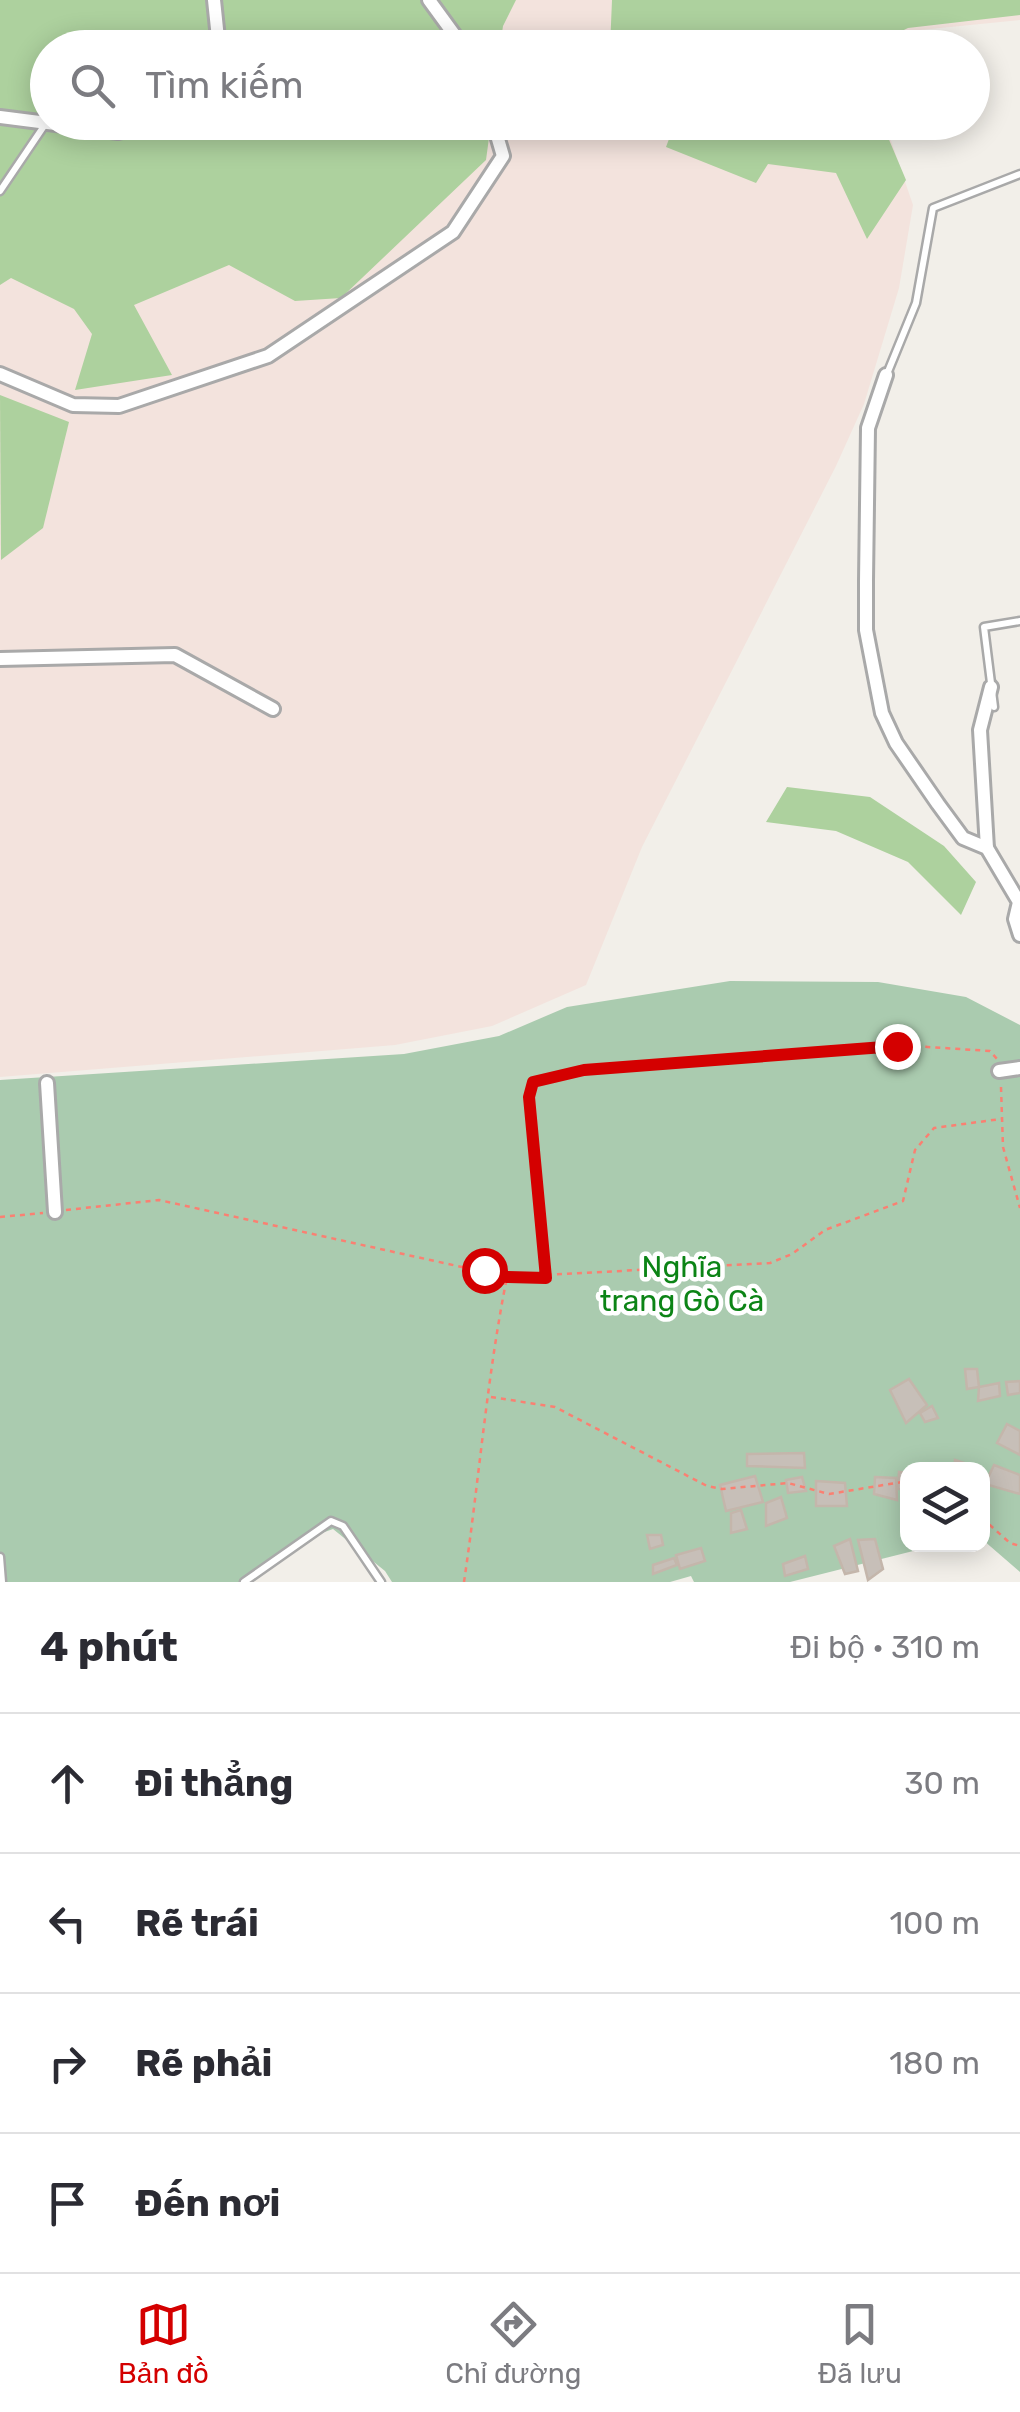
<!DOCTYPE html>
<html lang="vi">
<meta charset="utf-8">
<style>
:root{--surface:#fff;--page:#f2f2f3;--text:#2b2b33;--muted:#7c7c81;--line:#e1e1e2;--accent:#d40000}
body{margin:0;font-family:Rubik,sans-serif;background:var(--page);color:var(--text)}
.controls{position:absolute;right:30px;bottom:30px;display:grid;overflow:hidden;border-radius:20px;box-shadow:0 5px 25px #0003}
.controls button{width:90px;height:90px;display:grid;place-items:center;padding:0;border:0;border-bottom:2px solid var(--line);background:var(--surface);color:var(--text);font:50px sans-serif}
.stop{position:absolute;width:30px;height:30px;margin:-22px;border:8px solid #d40000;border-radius:50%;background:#fff}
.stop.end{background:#d40000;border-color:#fff;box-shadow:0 2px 10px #0008}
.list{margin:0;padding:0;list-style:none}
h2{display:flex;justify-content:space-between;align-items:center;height:130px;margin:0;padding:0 40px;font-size:42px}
h2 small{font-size:32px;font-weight:400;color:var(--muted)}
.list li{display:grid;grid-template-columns:65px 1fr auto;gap:30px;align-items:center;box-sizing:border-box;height:140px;padding:0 40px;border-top:2px solid var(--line)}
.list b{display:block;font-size:38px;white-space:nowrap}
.list em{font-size:32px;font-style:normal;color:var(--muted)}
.icon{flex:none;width:55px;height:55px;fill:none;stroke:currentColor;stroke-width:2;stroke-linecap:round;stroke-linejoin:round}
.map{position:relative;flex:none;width:1020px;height:1582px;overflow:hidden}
.search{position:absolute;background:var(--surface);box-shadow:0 5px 25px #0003;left:30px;right:30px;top:30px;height:110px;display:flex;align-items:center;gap:25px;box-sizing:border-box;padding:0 35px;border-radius:55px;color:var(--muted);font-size:38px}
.sheet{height:690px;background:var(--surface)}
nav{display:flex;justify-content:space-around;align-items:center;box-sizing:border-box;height:140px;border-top:2px solid var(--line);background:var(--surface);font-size:28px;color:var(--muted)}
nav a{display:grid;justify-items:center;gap:5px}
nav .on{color:var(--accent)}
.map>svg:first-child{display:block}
.military{fill:#f3e3dd}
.forest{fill:#add19e}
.cemetery{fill:#aacbaf}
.building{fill:#c7bfb8;stroke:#c4b6ab;stroke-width:2.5}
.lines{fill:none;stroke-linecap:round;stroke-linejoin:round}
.lane-casing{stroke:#a9a9a9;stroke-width:11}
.street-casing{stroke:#a9a9a9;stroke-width:18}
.path{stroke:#fa8072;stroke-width:2.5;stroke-dasharray:5 5;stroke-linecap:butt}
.lane{stroke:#fff;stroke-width:6}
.street{stroke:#fff;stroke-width:12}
.route{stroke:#d40000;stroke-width:12}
.labels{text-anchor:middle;stroke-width:9;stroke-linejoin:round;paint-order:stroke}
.park-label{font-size:30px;fill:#0c8416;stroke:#fff}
</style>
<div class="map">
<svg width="1020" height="1582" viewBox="0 0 1020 1582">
<rect width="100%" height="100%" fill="#f2efe9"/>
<path class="military" d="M0,0H1020V20L910,31L878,47L48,48V122L885,123L913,205L899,288L864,404L836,466L642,847L586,985L492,1026L395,1045L0,1077Z"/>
<g class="forest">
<path d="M0,0H516L503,26L500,47L48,48V122L491,123L486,160L341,298L295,301L229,265L134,305L172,375L75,390L92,334L74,309L11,278L0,285Z"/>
<path d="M612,0H1020V15L908,28L869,47L610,48Z"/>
<path d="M675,123H882L906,180L867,239L836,173L768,164L756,183L666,147Z"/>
<path d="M0,395L69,422L43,528L1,560Z"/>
<path d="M787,787L870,797L944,846L976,882L961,915L908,862L836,831L766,822Z"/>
</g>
<path class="cemetery" d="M730,981L878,982L966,997L1020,1025V1572L983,1540L982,1470H908V1544L937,1545L790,1582H694L691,1576L670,1582H392L385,1571L333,1529L308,1538L250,1582H0V1080L404,1054L499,1036L567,1007Z"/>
<g class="building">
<path d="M965,1369H977L979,1387L967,1389Z"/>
<path d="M909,1379L927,1405L906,1423L890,1390Z"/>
<path d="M1020,1381V1393L1008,1395L1006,1382Z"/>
<path d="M999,1383L1000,1396L978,1401L979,1387Z"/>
<path d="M932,1406L938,1418L925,1422L920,1413Z"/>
<path d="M1007,1424L1020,1431V1455L997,1443Z"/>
<path d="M804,1453L805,1468L747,1466V1454Z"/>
<path d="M955,1460L979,1468V1470H954Z"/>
<path d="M994,1465L1020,1475V1494L985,1484Z"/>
<path d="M899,1472L908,1473V1490L898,1489Z"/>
<path d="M755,1476L763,1502L726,1511L720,1485Z"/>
<path d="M802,1477L806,1491L788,1493L786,1480Z"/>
<path d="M875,1477L896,1478L897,1500L874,1494Z"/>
<path d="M816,1481L845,1483L847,1506H816Z"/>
<path d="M781,1497L787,1518L766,1526V1503Z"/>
<path d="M741,1510L747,1529L731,1533V1513Z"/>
<path d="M647,1535H661L663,1545L650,1549Z"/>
<path d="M850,1539L858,1571L845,1574L834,1546Z"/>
<path d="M875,1539L883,1569L868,1580L858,1540Z"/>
<path d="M701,1548L705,1561L680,1569L676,1555Z"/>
<path d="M805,1556L808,1569L785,1576L783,1564Z"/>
<path d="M674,1558L677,1565L653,1574V1565Z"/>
</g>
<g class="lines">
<defs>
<g id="lane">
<path d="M0,191L46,123"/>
<path d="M887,374L916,303L933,208L1020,174"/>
<path d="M994,707L984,627L1020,621"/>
<path d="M0,1557L2,1582"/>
<path d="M244,1582L331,1521L343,1526L381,1582"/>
</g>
<g id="street">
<path d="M214,0L219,48"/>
<path d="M429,0L464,48"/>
<path d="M0,117L118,132L159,122"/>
<path d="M0,374L73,405L119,406L268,356L453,232L503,156L493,122"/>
<path d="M886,375L868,428L866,581V630L882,713L896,743L938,804L963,838L987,848L1019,902L1015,919L1020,935"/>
<path d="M0,659L175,655L273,709"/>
<path d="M987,848L980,730L991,687"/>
<path d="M999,1071L1020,1068"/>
<path d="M47,1083L55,1212"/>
</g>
</defs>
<use href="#lane" class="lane-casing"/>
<use href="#street" class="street-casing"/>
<g class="path">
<path d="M1001,1087L1003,1147L1020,1208"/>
<path d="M66,1210L159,1200L507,1277L770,1263L792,1254L825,1230L903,1201L915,1150L934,1128L1001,1119"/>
<path d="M0,1217L43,1213"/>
<path d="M545,1276L529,1097L533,1082L584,1070L897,1045L990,1051L997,1059"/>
<path d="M491,1397L555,1407L707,1486L722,1489L788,1483L829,1494L908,1481"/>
<path d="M982,1518L1010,1543L1020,1546"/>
<path d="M464,1582C479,1481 487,1376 507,1277"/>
</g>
<use href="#lane" class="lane"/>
<use href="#street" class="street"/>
</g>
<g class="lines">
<path class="route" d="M484,1270L507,1277L546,1278L529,1097L533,1082L584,1070L897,1046"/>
</g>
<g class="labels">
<g class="park-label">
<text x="682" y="1277">Nghĩa<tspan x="682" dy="34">trang Gò Cà</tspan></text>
</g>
</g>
</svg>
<div class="controls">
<button><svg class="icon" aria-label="layers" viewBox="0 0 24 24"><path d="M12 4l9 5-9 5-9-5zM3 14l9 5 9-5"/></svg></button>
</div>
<div class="stop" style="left:484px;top:1270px"></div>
<div class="stop end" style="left:897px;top:1046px"></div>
<div class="search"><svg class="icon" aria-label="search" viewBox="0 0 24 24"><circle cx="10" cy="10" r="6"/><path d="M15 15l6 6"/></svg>Tìm kiếm</div>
</div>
<section class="sheet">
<h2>4 phút<small>Đi bộ · 310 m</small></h2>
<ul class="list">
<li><svg class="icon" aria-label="ahead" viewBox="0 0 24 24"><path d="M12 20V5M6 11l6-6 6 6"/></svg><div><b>Đi thẳng</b></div><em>30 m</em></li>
<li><svg class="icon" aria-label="left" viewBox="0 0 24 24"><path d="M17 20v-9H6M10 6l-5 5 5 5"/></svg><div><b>Rẽ trái</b></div><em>100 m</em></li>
<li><svg class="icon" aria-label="right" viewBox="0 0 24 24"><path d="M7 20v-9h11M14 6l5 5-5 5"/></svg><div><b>Rẽ phải</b></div><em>180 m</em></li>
<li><svg class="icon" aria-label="arrive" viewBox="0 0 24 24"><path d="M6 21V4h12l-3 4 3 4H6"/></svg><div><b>Đến nơi</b></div></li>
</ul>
</section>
<nav>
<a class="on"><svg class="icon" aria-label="map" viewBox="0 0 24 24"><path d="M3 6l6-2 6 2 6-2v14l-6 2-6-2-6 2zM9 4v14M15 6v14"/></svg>Bản đồ</a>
<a><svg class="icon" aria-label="directions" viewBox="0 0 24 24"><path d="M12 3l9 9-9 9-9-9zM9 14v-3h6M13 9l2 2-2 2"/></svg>Chỉ đường</a>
<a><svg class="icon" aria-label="saved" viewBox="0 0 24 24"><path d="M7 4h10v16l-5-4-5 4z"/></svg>Đã lưu</a>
</nav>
